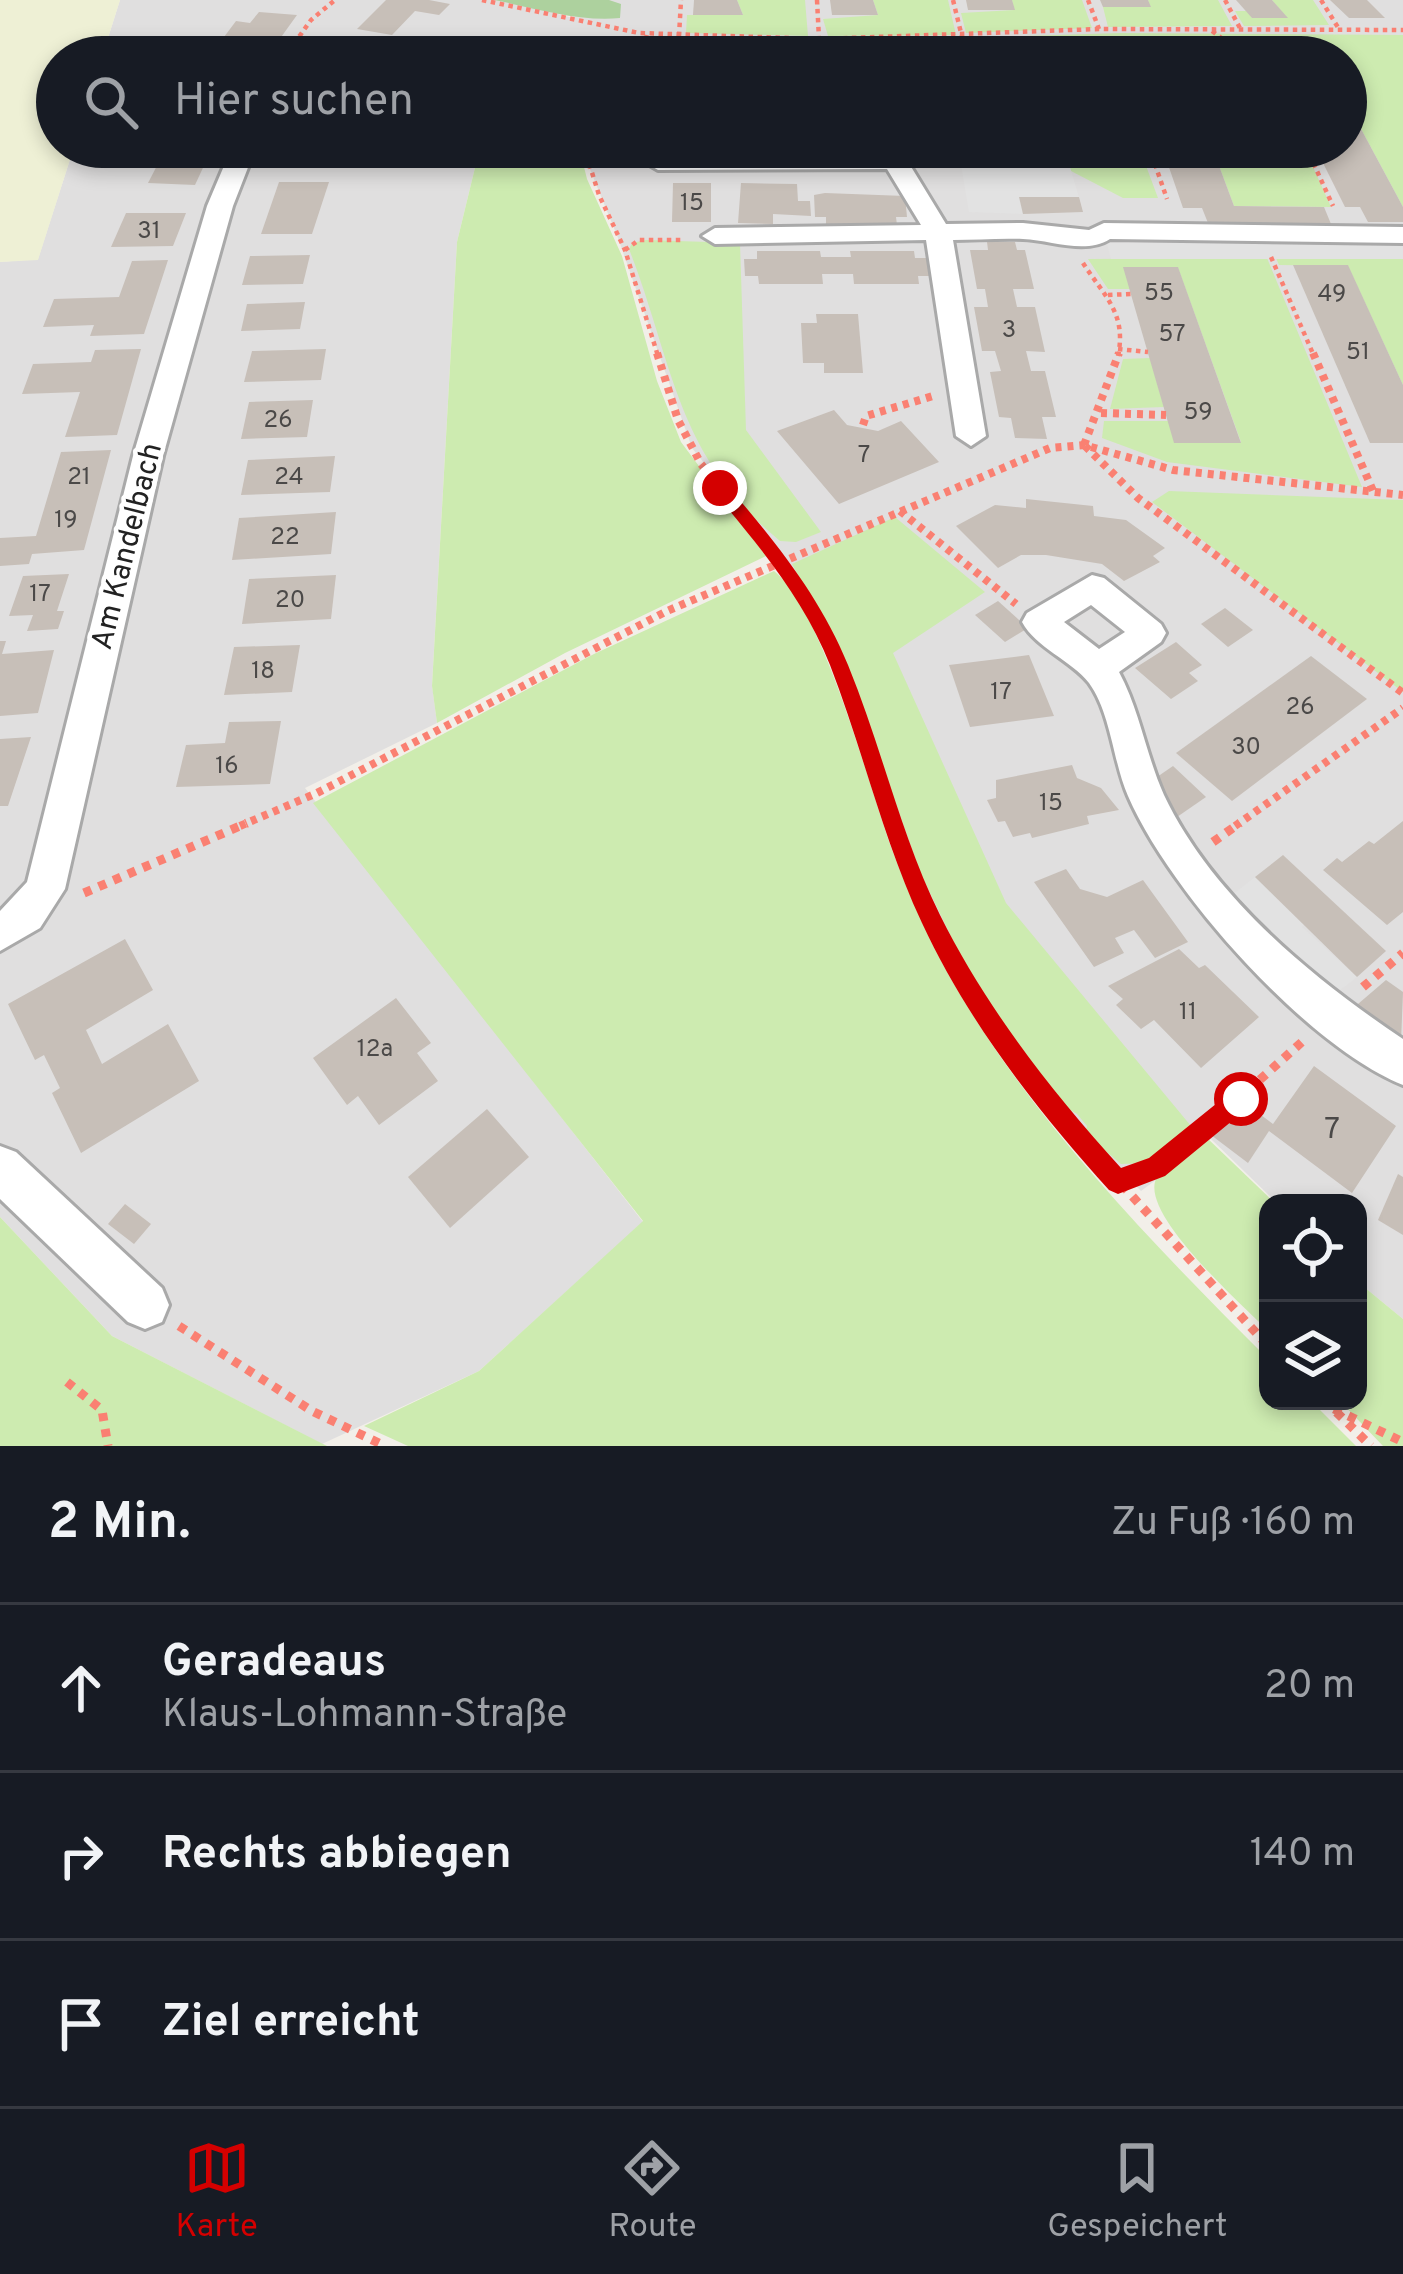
<!DOCTYPE html>
<html lang="de">
<meta charset="utf-8">
<style>
:root{--surface:#171b24;--page:#20242c;--text:#f1f3f6;--muted:#9ea1a6;--line:#363941;--accent:#d40000}
body{margin:0;font-family:Overpass,sans-serif;background:var(--page);color:var(--text)}
.controls{position:absolute;right:36px;bottom:36px;display:grid;overflow:hidden;border-radius:24px;box-shadow:0 6px 18px #0003}
.controls button{width:108px;height:108px;display:grid;place-items:center;padding:0;border:0;border-bottom:3px solid var(--line);background:var(--surface);color:var(--text);font:60px sans-serif}
.stop{position:absolute;width:36px;height:36px;margin:-27px;border:9px solid #d40000;border-radius:50%;background:#fff}
.stop.end{background:#d40000;border-color:#fff;box-shadow:0 3px 12px #0008}
.list{margin:0;padding:0;list-style:none}
h2{display:flex;justify-content:space-between;align-items:center;height:156px;margin:0;padding:0 48px;font-size:51px}
h2 small{font-size:39px;font-weight:400;color:var(--muted)}
.list li{display:grid;grid-template-columns:78px 1fr auto;gap:36px;align-items:center;box-sizing:border-box;height:168px;padding:0 48px;border-top:3px solid var(--line)}
.list b{display:block;font-size:45px;white-space:nowrap}
.list p{margin:0;font-size:39px;white-space:nowrap;color:var(--muted)}
.list em{font-size:39px;font-style:normal;color:var(--muted)}
.icon{flex:none;width:66px;height:66px;fill:none;stroke:currentColor;stroke-width:2;stroke-linecap:round;stroke-linejoin:round}
.map{position:relative;flex:none;width:1403px;height:1446px;overflow:hidden}
.search{position:absolute;background:var(--surface);box-shadow:0 6px 18px #0003;left:36px;right:36px;top:36px;height:132px;display:flex;align-items:center;gap:30px;box-sizing:border-box;padding:0 42px;border-radius:66px;color:var(--muted);font-size:45px}
.sheet{height:660px;background:var(--surface)}
nav{display:flex;justify-content:space-around;align-items:center;box-sizing:border-box;height:168px;border-top:3px solid var(--line);background:var(--surface);font-size:33px;color:var(--muted)}
nav a{display:grid;justify-items:center;gap:6px}
nav .on{color:var(--accent)}
.map>svg:first-child{display:block}
.residential{fill:#e0dfdf}
.farmland{fill:#eef0d5}
.grass{fill:#cdebb0}
.forest{fill:#add19e}
.parking{fill:#e2e2e2}
.building{fill:#c7bfb8}
.lines{fill:none;stroke-linecap:round;stroke-linejoin:round}
.street-casing{stroke:#a9a9a9;stroke-width:6}
.path-far2{stroke:#fa8072;stroke-width:4.5;stroke-dasharray:4.5 4.5;stroke-linecap:butt}
.path-far1{stroke:#fa8072;stroke-width:8;stroke-dasharray:6 6;stroke-linecap:butt}
.path{stroke:#fa8072;stroke-width:9;stroke-dasharray:8 8;stroke-linecap:butt}
.street{fill:#fff;fill-rule:evenodd}
.route{fill:#d40000}
.labels{text-anchor:middle;stroke-width:9;stroke-linejoin:round;paint-order:stroke}
.number-label{font-size:24px;fill:#4b4948}
.street-label{font-size:30px;fill:#222;stroke:#fff}
.near-number-label{font-size:30px;fill:#4b4948}
</style>
<div class="map">
<svg width="1403" height="1446" viewBox="0 0 1403 1446">
<rect width="100%" height="100%" fill="#f2efe9"/>
<g class="residential">
<path d="M120,0H505L573,18L571,0H1403V1319L1358,1282V1203H1277L1211,1139L1141,1191L1058,1103L977,993L928,893L826,614L692,448L618,238L587,162V147H1346V57H102Z"/>
<path d="M74,147H480L457,242L432,685L437,723L305,788L643,1222L479,1371L322,1444L112,1336L0,1217V262L38,259Z"/>
</g>
<path class="farmland" d="M0,0H120L102,57H57V147H74L38,260L0,262Z"/>
<g class="grass">
<path d="M737,0H805L808,36L686,33L687,15H743Z"/>
<path d="M873,0H948L956,35L828,36L823,19L878,15Z"/>
<path d="M1012,0H1082L1092,28L966,33L961,13L1014,10Z"/>
<path d="M1148,0H1218L1232,26L1108,27L1103,7H1150Z"/>
<path d="M1272,0H1313L1329,25L1244,26L1235,11H1248L1252,18H1287Z"/>
<path d="M1120,33L1403,35V207L1346,101V57H956L905,55L894,40Z"/>
<path d="M480,147H579L587,179L622,256L657,381L681,442L766,556L565,653L437,723L432,686L457,242Z"/>
<path d="M920,147H1139L1158,198H1123L1071,171L1069,164H927Z"/>
<path d="M1212,147H1304L1331,207L1234,206Z"/>
<path d="M646,240L740,243L746,430L821,532L796,542L780,541C675,455 674,364 629,249L632,243Z"/>
<path d="M1267,258L1362,487L1167,462L1102,438L1104,421H1168L1241,442L1178,268L1129,289H1108L1088,259Z"/>
<path d="M1276,258L1403,259V385L1348,266L1279,265Z"/>
<path d="M1150,358L1164,407L1110,409L1123,359Z"/>
<path d="M1169,491L1403,500V692L1152,502Z"/>
<path d="M895,517L985,592L893,653L1006,903L1196,1132L1152,1163L1121,1164L1085,1134L1087,1126L1077,1114L1058,1103L979,992L956,947L920,872L849,670L792,564Z"/>
<path d="M774,571C823,610 868,783 891,847C910,898 933,950 961,996C1042,1131 1157,1248 1268,1359V1401H1311L1356,1446H408L364,1426L479,1371L643,1221L313,803L594,654Z"/>
<path d="M1206,1137L1275,1203H1268V1331C1243,1305 1140,1215 1156,1179C1164,1162 1192,1148 1206,1137Z"/>
<path d="M0,1217L112,1336L327,1446H0Z"/>
<path d="M1358,1282L1403,1319V1446H1383L1340,1401H1358Z"/>
</g>
<path class="forest" d="M494,0H609L621,4L620,18C579,22 535,8 494,0Z"/>
<g class="parking">
<path d="M961,164H1069L1079,197H1020L1023,214L969,212Z"/>
<path d="M1107,243H1403V259H1111Z"/>
<path d="M1255,877L1306,923L1302,927L1357,977L1331,997L1231,896Z"/>
</g>
<g class="building">
<path d="M386,0H429L450,4L439,15L415,11L392,35L357,29Z"/>
<path d="M694,0H737L743,15H693Z"/>
<path d="M830,0H873L878,15H832Z"/>
<path d="M966,0H1012L1015,10H968Z"/>
<path d="M1100,0H1148L1151,7H1103Z"/>
<path d="M1236,0H1272L1288,18H1252Z"/>
<path d="M1330,0H1367L1385,18H1349Z"/>
<path d="M259,12L297,15L279,40L221,41L236,21L250,23Z"/>
<path d="M1346,101L1403,207V222H1368L1360,207H1345L1315,147H1346Z"/>
<path d="M289,147H337L331,159L285,156Z"/>
<path d="M1162,147H1212L1234,206L1324,207L1331,224L1208,223L1202,208H1183Z"/>
<path d="M162,156L208,157L195,185L148,183Z"/>
<path d="M279,182H329L312,234H261Z"/>
<path d="M673,183H711V222H672Z"/>
<path d="M741,183L797,184L798,201H810L811,216L773,214V224L738,223Z"/>
<path d="M825,193L905,196L907,217H896L897,225L826,224V217H815L814,195Z"/>
<path d="M1019,197H1079L1083,212L1023,214Z"/>
<path d="M126,213H186L173,246L111,247Z"/>
<path d="M987,242H1015L1017,250H1025L1034,289H1013L1017,307H1035L1045,352L1026,351L1031,371H1045L1056,417H1042L1047,439L1015,438L1011,418L999,417L990,372L1001,371L995,351H982L974,307H988L985,289H977L970,250H988Z"/>
<path d="M757,251H820L821,257H851L850,251H914L915,258H929L932,276H918L919,284H854L853,274H822L823,284H759L758,276H745L744,259H757Z"/>
<path d="M310,255L303,284L242,285L250,256Z"/>
<path d="M168,260L144,334L90,336L94,325L43,327L54,299L119,297L132,261Z"/>
<path d="M1293,265H1348L1403,385V443H1370Z"/>
<path d="M1123,267H1178L1241,443H1174Z"/>
<path d="M305,302L300,329L241,331L247,304Z"/>
<path d="M816,314H858L863,373H824V363H803L801,323H817Z"/>
<path d="M141,349L117,435L65,437L80,392L22,394L33,364L91,362L95,350Z"/>
<path d="M326,349L321,380L244,382L252,351Z"/>
<path d="M313,400L307,437L241,439L249,402Z"/>
<path d="M834,410L847,425L878,431L901,421L939,462L839,504L777,431Z"/>
<path d="M111,450L84,550L32,554L29,564L0,566V538L36,536L61,452Z"/>
<path d="M335,456L330,492L241,495L248,460Z"/>
<path d="M1026,499L1093,506L1094,516L1126,520L1165,548L1153,556L1160,562L1124,581L1102,564L1046,555H1021L998,568L956,526L995,505L1026,508Z"/>
<path d="M336,512L331,554L232,560L239,518Z"/>
<path d="M69,574L57,611H64L58,629L27,631L33,615L9,616L23,576Z"/>
<path d="M336,575L331,619L242,624L249,579Z"/>
<path d="M998,601L1028,628L1005,642L975,615Z"/>
<path d="M1225,608L1253,630L1228,647L1201,624Z"/>
<path d="M0,641H6L2,654L54,650L38,713L0,716Z"/>
<path d="M1176,642L1202,665L1189,673L1198,681L1171,699L1135,668Z"/>
<path d="M300,645L292,692L224,695L234,647Z"/>
<path d="M1029,655L1054,716L970,727L949,665Z"/>
<path d="M1311,656L1367,699L1232,801L1176,753Z"/>
<path d="M281,721L270,784L176,787L186,745L225,743L229,722Z"/>
<path d="M31,737L8,806H0V739Z"/>
<path d="M1072,765L1077,778L1101,788L1119,810L1087,816L1089,824L1032,838L1030,833L1013,837L1005,821L998,822L987,800L996,798V780Z"/>
<path d="M1173,766L1206,797L1177,817L1157,777Z"/>
<path d="M1403,821V912L1387,925L1323,870L1337,858L1342,862L1369,841L1374,844Z"/>
<path d="M1283,855L1386,951L1357,977L1255,877Z"/>
<path d="M1066,869L1080,889L1107,897L1143,880L1188,942L1155,958L1134,930L1115,938L1124,953L1094,967L1034,882Z"/>
<path d="M125,939L153,990L86,1030L102,1064L168,1024L199,1081L81,1153L52,1093L60,1088L44,1055L35,1060L8,1004Z"/>
<path d="M1179,949L1199,968L1205,965L1259,1017L1201,1068L1154,1020L1141,1029L1116,1005L1123,999L1108,986Z"/>
<path d="M1386,980L1403,992L1401,1042L1351,1010Z"/>
<path d="M396,998L431,1043L417,1053L438,1081L379,1125L358,1096L347,1105L313,1058Z"/>
<path d="M1314,1066L1396,1126L1352,1193L1269,1131L1248,1163L1211,1135L1245,1103L1273,1124Z"/>
<path d="M487,1109L529,1157L450,1228L408,1177Z"/>
<path d="M1398,1174L1403,1177V1235L1378,1220Z"/>
<path d="M125,1204L151,1224L134,1244L108,1224Z"/>
</g>
<g class="lines">
<defs>
<g id="street">
<path d="M232,147H256L233,206L163,456L65,889L40,928L0,951V911L27,882L133,456L207,206Z"/>
<path d="M875,147H899L946,224L1023,223L1089,230L1104,223L1403,227V243L1110,239C1085,255 1051,240 1023,239C999,238 976,240 953,240L986,436L971,446L956,436L926,240L715,244L702,236L715,228L921,225L887,169L658,170L646,163L658,156L879,154Z"/>
<path d="M1092,575L1104,578L1161,624L1166,633L1161,642L1119,672C1140,711 1146,755 1164,795C1212,896 1312,978 1403,1039V1085C1306,1046 1169,891 1128,796C1113,762 1111,713 1089,683C1071,660 1036,648 1022,622L1027,613ZM1091,605L1125,632L1099,649L1064,622Z"/>
<path d="M0,1146L16,1152L162,1288L169,1305L162,1322L145,1329L128,1322L0,1199Z"/>
</g>
</defs>
<use href="#street" class="street-casing"/>
<g class="path-far2">
<path d="M482,0L639,33L819,39L834,57"/>
<path d="M817,0L819,39L1099,29L1403,30"/>
<path d="M953,0L962,37"/>
<path d="M1088,0L1099,29"/>
<path d="M1225,0L1241,30"/>
<path d="M1321,0L1339,29"/>
<path d="M1212,31L1247,57"/>
<path d="M679,36L681,0"/>
<path d="M300,57L291,48L311,20L335,0"/>
<path d="M642,57L647,34"/>
<path d="M584,147L599,195L625,250L658,356"/>
<path d="M1149,147L1167,199"/>
<path d="M1306,147L1333,206"/>
<path d="M587,166L632,164"/>
<path d="M625,250L639,240H684"/>
<path d="M1271,257L1314,356"/>
<path d="M1083,263C1104,296 1127,313 1118,356"/>
<path d="M1108,295L1131,294"/>
<path d="M1118,349L1148,352"/>
</g>
<g class="path-far1">
<path d="M657,353L678,420L701,464L782,561L827,640L894,826"/>
<path d="M1313,353L1374,493"/>
<path d="M1101,413L1166,415"/>
<path d="M863,425L866,416L933,396"/>
<path d="M1084,445L1119,353"/>
<path d="M1085,446L1138,498L1403,693"/>
<path d="M900,511L1016,604"/>
<path d="M240,826L317,793L667,611L1050,448L1084,445L1173,470L1403,495"/>
<path d="M1235,826L1403,708"/>
</g>
<g class="path">
<path d="M893,823L914,881L968,990L1036,1090L1268,1346"/>
<path d="M1213,842L1240,823"/>
<path d="M84,893L247,823"/>
<path d="M1363,987L1403,953"/>
<path d="M1118,1182L1194,1139L1303,1041"/>
<path d="M179,1326L312,1411L385,1446"/>
<path d="M67,1382L102,1410L108,1446"/>
<path d="M1325,1401L1371,1446"/>
<path d="M1334,1409L1403,1442"/>
</g>
<use href="#street" class="street"/>
</g>
<path class="route" d="M714,484H726C774,540 820,596 848,665C882,748 901,836 940,915C987,1009 1051,1091 1121,1168L1149,1158L1232,1091H1249V1107L1165,1176L1118,1194L1109,1190C1036,1109 968,1022 922,923C883,840 863,750 830,665C804,599 759,546 714,492Z"/>
<g class="labels">
<g class="number-label">
<text x="692" y="210">15</text>
<text x="149" y="238">31</text>
<text x="1159" y="300">55</text>
<text x="1332" y="301">49</text>
<text x="1009" y="337">3</text>
<text x="1172" y="341">57</text>
<text x="1358" y="359">51</text>
<text x="1198" y="419">59</text>
<text x="278" y="427">26</text>
<text x="864" y="462">7</text>
<text x="79" y="484">21</text>
<text x="289" y="484">24</text>
<text x="66" y="527">19</text>
<text x="285" y="544">22</text>
<text x="40" y="601">17</text>
<text x="290" y="607">20</text>
<text x="263" y="678">18</text>
<text x="1001" y="699">17</text>
<text x="1300" y="714">26</text>
<text x="1246" y="754">30</text>
<text x="227" y="773">16</text>
<text x="1051" y="810">15</text>
<text x="1188" y="1019">11</text>
<text x="375" y="1056">12a</text>
</g>
<g class="street-label">
<text transform="translate(126 546) rotate(-76)" y="10">Am Kandelbach</text>
</g>
<g class="near-number-label">
<text x="1332" y="1138">7</text>
</g>
</g>
</svg>
<div class="controls">
<button><svg class="icon" aria-label="locate" viewBox="0 0 24 24"><circle cx="12" cy="12" r="6"/><path d="M12 2v4M12 18v4M2 12h4M18 12h4"/></svg></button>
<button><svg class="icon" aria-label="layers" viewBox="0 0 24 24"><path d="M12 4l9 5-9 5-9-5zM3 14l9 5 9-5"/></svg></button>
</div>
<div class="stop" style="left:1241px;top:1099px"></div>
<div class="stop end" style="left:720px;top:488px"></div>
<div class="search"><svg class="icon" aria-label="search" viewBox="0 0 24 24"><circle cx="10" cy="10" r="6"/><path d="M15 15l6 6"/></svg>Hier suchen</div>
</div>
<section class="sheet">
<h2>2 Min.<small>Zu Fuß · 160 m</small></h2>
<ul class="list">
<li><svg class="icon" aria-label="ahead" viewBox="0 0 24 24"><path d="M12 20V5M6 11l6-6 6 6"/></svg><div><b>Geradeaus</b><p>Klaus-Lohmann-Straße</p></div><em>20 m</em></li>
<li><svg class="icon" aria-label="right" viewBox="0 0 24 24"><path d="M7 20v-9h11M14 6l5 5-5 5"/></svg><div><b>Rechts abbiegen</b></div><em>140 m</em></li>
<li><svg class="icon" aria-label="arrive" viewBox="0 0 24 24"><path d="M6 21V4h12l-3 4 3 4H6"/></svg><div><b>Ziel erreicht</b></div></li>
</ul>
</section>
<nav>
<a class="on"><svg class="icon" aria-label="map" viewBox="0 0 24 24"><path d="M3 6l6-2 6 2 6-2v14l-6 2-6-2-6 2zM9 4v14M15 6v14"/></svg>Karte</a>
<a><svg class="icon" aria-label="directions" viewBox="0 0 24 24"><path d="M12 3l9 9-9 9-9-9zM9 14v-3h6M13 9l2 2-2 2"/></svg>Route</a>
<a><svg class="icon" aria-label="saved" viewBox="0 0 24 24"><path d="M7 4h10v16l-5-4-5 4z"/></svg>Gespeichert</a>
</nav>
